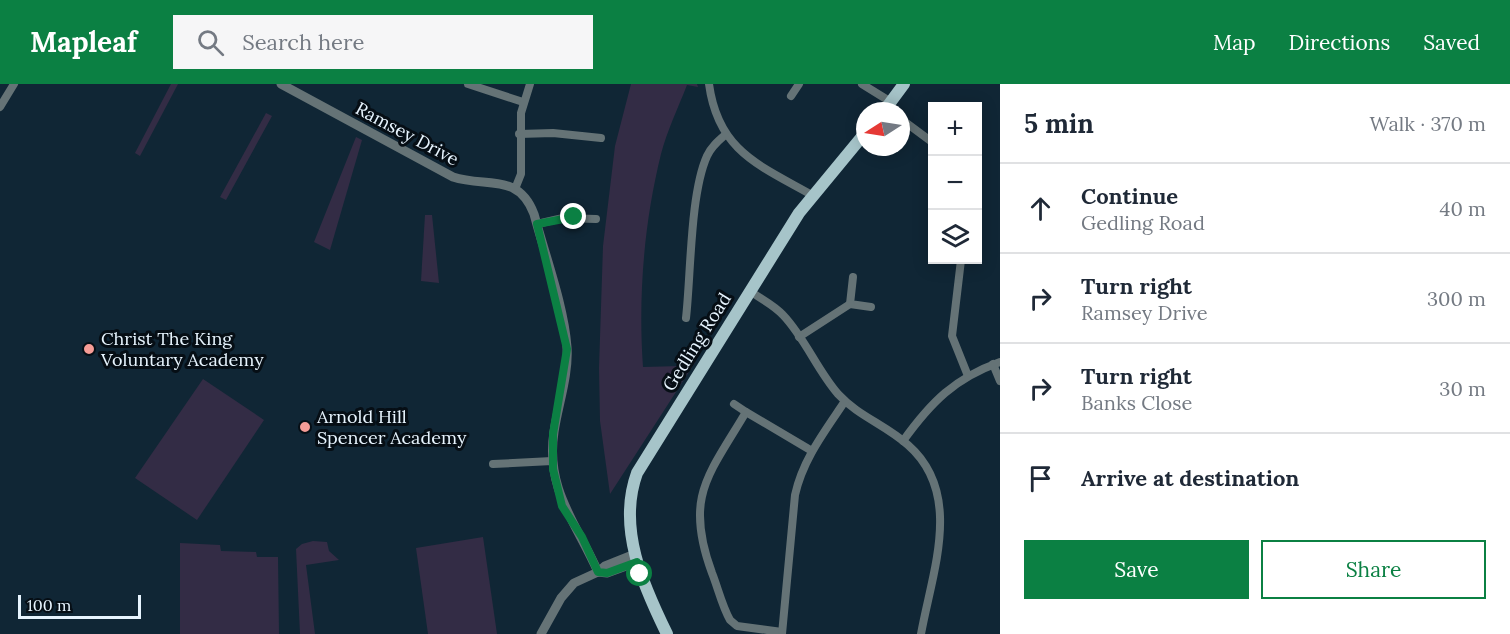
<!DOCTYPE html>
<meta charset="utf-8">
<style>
:root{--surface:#fff;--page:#f6f6f7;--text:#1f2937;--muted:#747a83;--line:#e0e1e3;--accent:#0b8043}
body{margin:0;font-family:Lora,serif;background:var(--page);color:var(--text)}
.controls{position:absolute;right:18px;top:18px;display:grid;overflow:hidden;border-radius:0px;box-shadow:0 3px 15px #0003}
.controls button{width:54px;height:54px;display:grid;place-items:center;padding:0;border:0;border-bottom:2px solid var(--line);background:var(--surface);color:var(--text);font:30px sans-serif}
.compass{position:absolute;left:856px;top:18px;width:54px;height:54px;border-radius:50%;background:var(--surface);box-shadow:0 3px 15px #0003;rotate:258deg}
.scale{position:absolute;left:18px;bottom:15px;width:123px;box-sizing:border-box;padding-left:6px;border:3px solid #e7f4fe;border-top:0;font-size:16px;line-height:21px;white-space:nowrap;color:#e7f4fe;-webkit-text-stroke:4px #060e15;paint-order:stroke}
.stop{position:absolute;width:18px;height:18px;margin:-14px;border:4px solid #0b8043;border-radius:50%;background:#fff}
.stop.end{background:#0b8043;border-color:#fff;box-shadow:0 2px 6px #0008}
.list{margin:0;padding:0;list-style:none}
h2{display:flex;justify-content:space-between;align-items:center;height:78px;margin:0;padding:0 24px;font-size:26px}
h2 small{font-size:20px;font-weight:400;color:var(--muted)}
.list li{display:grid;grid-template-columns:39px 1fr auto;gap:18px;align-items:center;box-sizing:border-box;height:90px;padding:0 24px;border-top:2px solid var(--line)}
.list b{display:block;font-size:22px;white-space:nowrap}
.list p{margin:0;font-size:20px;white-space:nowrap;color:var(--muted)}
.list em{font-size:20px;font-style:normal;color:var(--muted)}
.actions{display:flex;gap:12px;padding:18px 24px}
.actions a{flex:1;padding:14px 0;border:2px solid var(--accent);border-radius:0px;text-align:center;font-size:21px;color:var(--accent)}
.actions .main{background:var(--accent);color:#fff}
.icon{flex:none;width:33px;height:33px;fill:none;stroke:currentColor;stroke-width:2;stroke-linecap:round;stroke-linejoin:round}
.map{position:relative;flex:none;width:1000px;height:550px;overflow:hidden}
header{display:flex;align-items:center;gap:36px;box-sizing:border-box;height:84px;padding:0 30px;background:var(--accent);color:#fff}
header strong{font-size:28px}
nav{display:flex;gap:33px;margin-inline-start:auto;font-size:21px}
.search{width:420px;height:54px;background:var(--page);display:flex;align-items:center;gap:15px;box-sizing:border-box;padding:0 21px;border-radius:0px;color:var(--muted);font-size:22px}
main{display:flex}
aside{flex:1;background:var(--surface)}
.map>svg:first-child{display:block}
.green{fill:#332c45}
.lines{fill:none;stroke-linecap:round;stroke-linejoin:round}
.minor{stroke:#657376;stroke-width:8}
.tertiary{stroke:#657376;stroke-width:9}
.primary{stroke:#a6c4c9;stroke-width:12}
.route{stroke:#0b8043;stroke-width:8}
.poi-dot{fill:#f59c96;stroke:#060e15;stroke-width:2}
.labels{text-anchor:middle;stroke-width:6;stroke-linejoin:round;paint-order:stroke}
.street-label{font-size:18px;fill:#e7f4fe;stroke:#060e15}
.poi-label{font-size:18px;fill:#e7f4fe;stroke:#060e15;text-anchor:start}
</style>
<header>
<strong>Mapleaf</strong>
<div class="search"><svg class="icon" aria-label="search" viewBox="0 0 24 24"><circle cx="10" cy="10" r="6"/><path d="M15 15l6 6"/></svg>Search here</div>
<nav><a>Map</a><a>Directions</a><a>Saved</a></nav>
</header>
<main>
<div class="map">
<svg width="1000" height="550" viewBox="0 0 1000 550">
<rect width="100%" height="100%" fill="#102635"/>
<g class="green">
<path d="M171,0H178L140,72L135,69Z"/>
<path d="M631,0H697L698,3L687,1C678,24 667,47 661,70C644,139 638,212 643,283L681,282L696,277L610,410L600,337L599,284L603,162L615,62Z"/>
<path d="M266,29L272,32L226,116L220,113Z"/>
<path d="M356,53L362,56L330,166L314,158Z"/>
<path d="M425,131H432L439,199L421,197Z"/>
<path d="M203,295L264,336L197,436L135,394Z"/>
<path d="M483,453L497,550H428L416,464Z"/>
<path d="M313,457L327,458L329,467L339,476L306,481L315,550H300L296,465L302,460Z"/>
<path d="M180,459L220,461L221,467L256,468L257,473H278L279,550H180Z"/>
</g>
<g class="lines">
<g class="minor">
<path d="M468,0L523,18"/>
<path d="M709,0C718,67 759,81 812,111"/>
<path d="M862,0L891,18"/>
<path d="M791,12L799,0"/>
<path d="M0,23L14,0"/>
<path d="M901,35L932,58"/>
<path d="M519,50L553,49L601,54"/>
<path d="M515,105L521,90V29L530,0"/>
<path d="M537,140L563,134L596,135"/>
<path d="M961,176L952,252L968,292"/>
<path d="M853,193L850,220L871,223"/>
<path d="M750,207C761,215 774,221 783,231C805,254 817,286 838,310C858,332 886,341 908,361C964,410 932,488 921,550"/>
<path d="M686,234C691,190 690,110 707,72C711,63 718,57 725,51"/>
<path d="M799,253L850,220"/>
<path d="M993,280L1000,297"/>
<path d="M734,320L746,328"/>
<path d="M903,357C931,318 955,294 1000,278"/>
<path d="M493,380L552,377"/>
<path d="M782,548L737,542L730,536C722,522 718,504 712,489C684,413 708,392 746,328L812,367"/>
<path d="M782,550L795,411C803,375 825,347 845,317"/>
</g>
<g class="tertiary">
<path d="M281,0L453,93C486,104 518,88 534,130C545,171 564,222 567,263C569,290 558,321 554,348C545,405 577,440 598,488"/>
<path d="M598,488L605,482L635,470"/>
<path d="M541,550L561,514L574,499L598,488L607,489L637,478"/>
</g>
<g class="primary">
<path d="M884,27L904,0"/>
<path d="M667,550C643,501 617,444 637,389L799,129L865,49"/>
</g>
</g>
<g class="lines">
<path class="route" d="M574,133L537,140L567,265L553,350V385L562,422L582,453L598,488L607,489L637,478L640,490"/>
</g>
<g class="poi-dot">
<circle cx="89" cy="265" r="6"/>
<circle cx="305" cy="343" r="6"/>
</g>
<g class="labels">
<g class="street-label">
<text transform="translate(407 50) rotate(28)" y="6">Ramsey Drive</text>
<text transform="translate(697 258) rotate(-58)" y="6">Gedling Road</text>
</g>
<g class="poi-label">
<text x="101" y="261">Christ The King<tspan x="101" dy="21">Voluntary Academy</tspan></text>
<text x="317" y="339">Arnold Hill<tspan x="317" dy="21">Spencer Academy</tspan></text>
</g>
</g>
</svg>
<div class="controls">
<button>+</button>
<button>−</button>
<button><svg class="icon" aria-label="layers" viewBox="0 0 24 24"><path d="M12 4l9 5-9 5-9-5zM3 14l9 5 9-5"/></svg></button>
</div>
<svg class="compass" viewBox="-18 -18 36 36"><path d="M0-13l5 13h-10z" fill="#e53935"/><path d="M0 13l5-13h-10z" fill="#747a83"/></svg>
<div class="scale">100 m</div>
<div class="stop" style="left:640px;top:490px"></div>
<div class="stop end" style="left:574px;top:133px"></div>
</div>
<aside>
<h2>5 min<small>Walk · 370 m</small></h2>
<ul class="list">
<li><svg class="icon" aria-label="ahead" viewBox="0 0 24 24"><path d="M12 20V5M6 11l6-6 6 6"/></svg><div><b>Continue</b><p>Gedling Road</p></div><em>40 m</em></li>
<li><svg class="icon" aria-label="right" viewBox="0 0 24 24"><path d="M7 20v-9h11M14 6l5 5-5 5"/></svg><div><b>Turn right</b><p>Ramsey Drive</p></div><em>300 m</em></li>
<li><svg class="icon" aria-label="right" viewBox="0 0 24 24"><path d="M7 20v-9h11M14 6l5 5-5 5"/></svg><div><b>Turn right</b><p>Banks Close</p></div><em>30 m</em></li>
<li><svg class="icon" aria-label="arrive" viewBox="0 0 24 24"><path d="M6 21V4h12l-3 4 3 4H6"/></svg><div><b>Arrive at destination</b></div></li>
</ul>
<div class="actions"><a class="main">Save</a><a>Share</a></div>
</aside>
</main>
